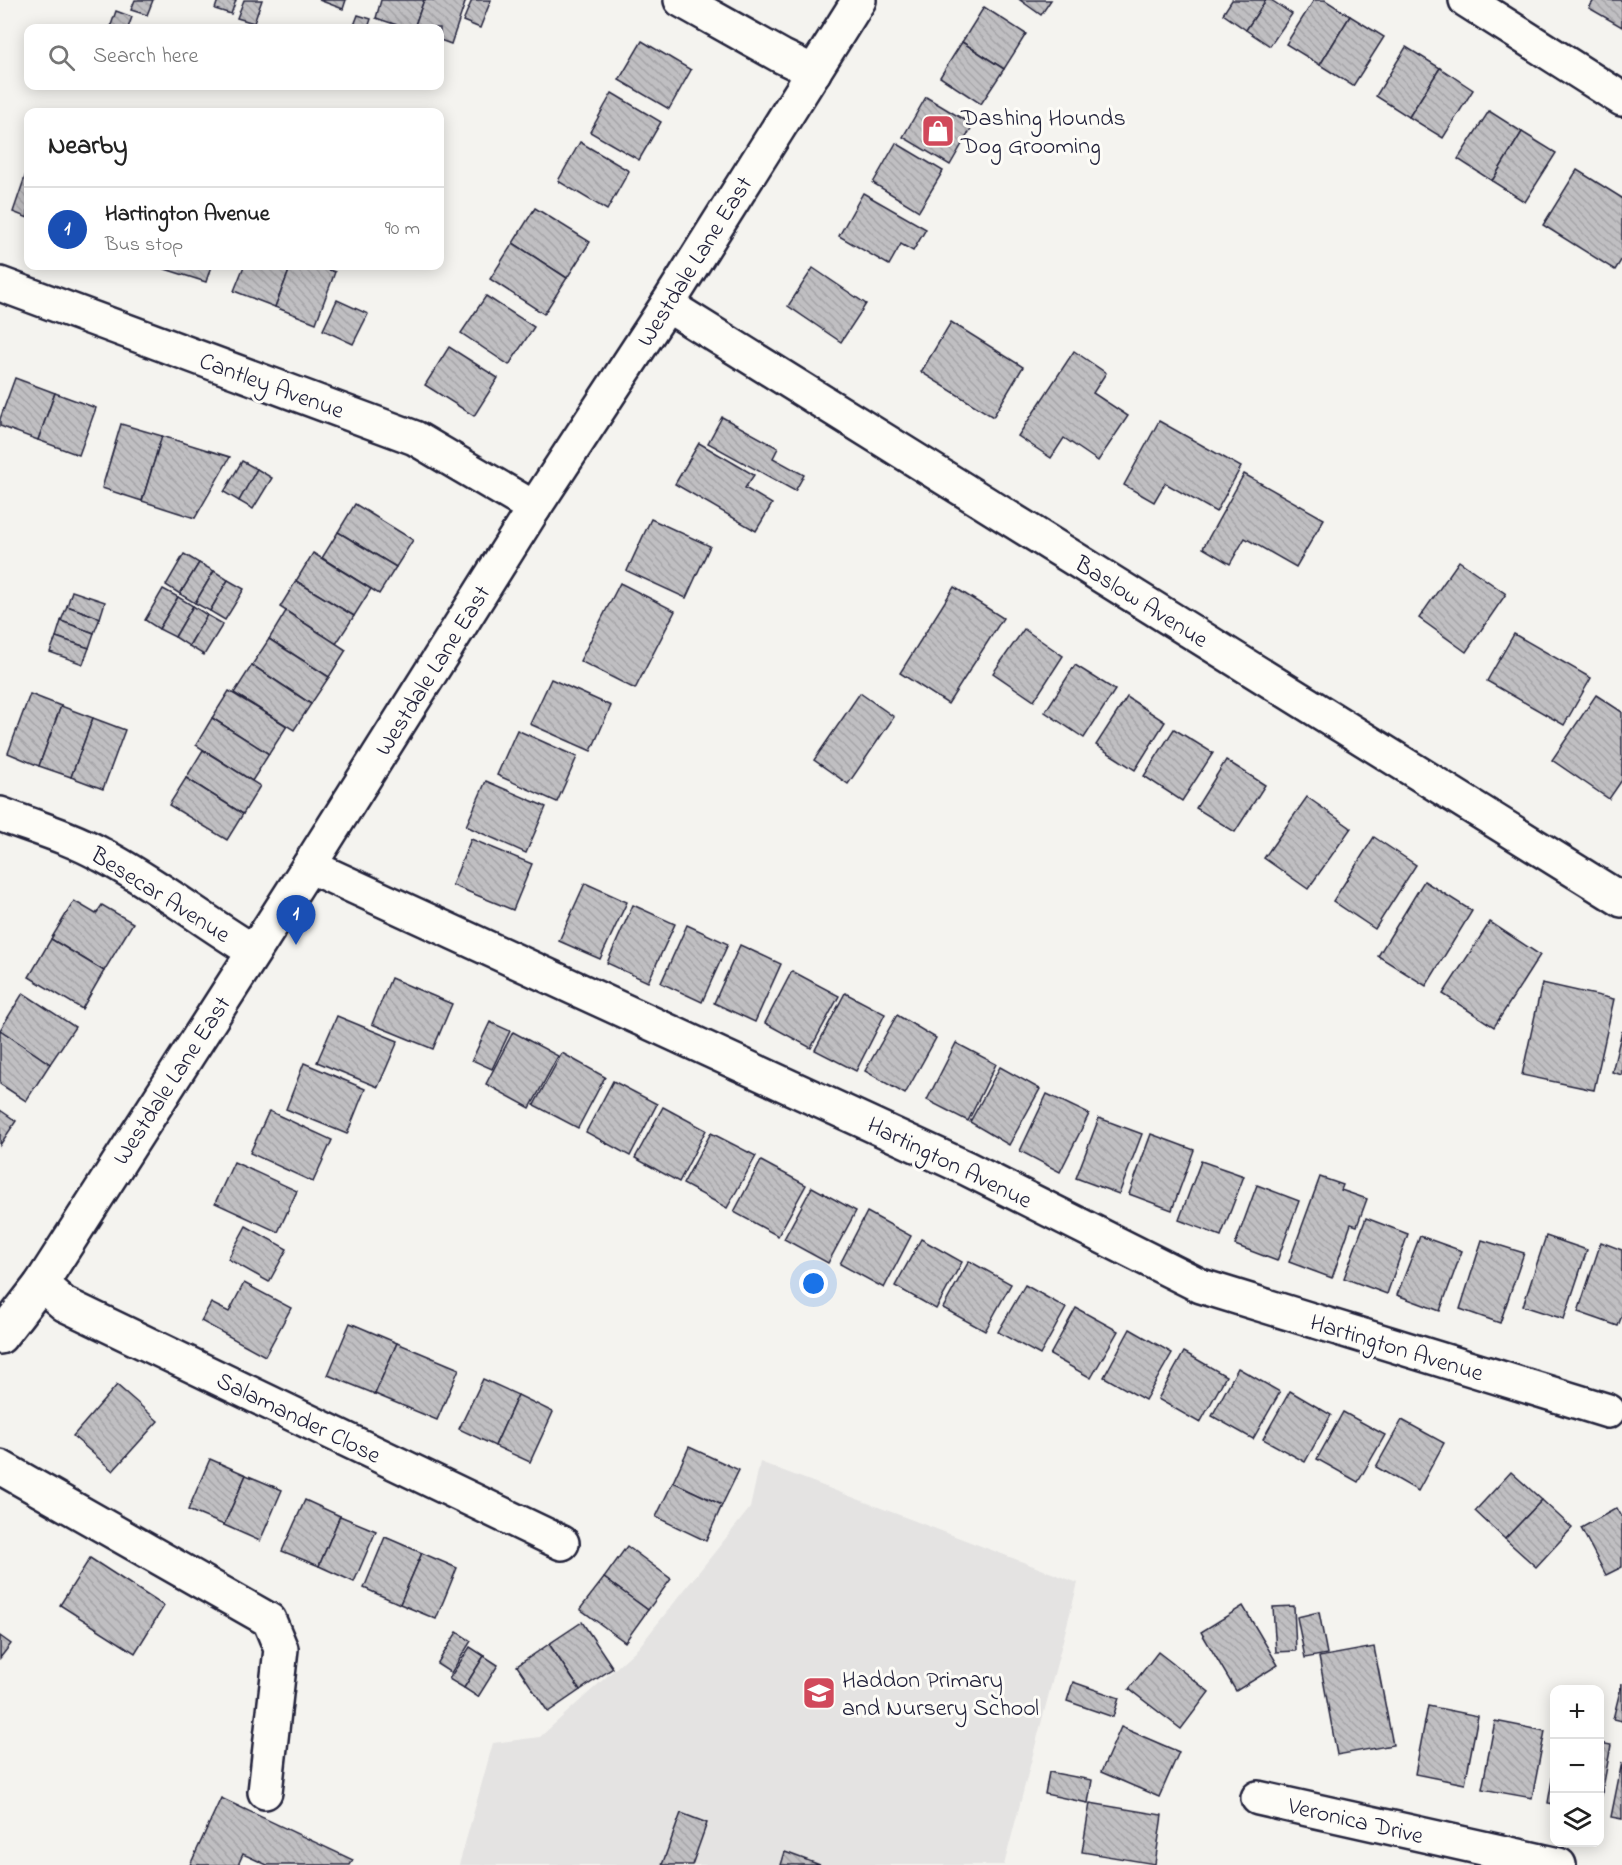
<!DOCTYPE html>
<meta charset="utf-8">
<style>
:root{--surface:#fff;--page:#f6f6f6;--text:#222;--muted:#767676;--line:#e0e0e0;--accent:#d1495b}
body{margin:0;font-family:"Indie Flower",sans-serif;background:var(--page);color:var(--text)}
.controls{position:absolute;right:18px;bottom:18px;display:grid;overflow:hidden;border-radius:12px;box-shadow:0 3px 15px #0003}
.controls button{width:54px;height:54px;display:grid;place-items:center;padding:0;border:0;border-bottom:2px solid var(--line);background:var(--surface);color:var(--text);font:30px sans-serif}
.you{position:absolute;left:814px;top:1284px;width:21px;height:21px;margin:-15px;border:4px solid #fff;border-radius:50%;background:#1a73e8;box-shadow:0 0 0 9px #1a73e833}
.badge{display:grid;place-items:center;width:39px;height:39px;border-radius:50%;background:var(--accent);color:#fff;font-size:20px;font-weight:700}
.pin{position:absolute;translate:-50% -50px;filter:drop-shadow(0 2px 3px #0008)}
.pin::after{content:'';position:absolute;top:32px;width:21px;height:18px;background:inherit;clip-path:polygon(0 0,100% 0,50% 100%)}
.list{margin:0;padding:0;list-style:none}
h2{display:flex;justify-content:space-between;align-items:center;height:78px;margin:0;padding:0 24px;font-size:26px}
h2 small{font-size:20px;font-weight:400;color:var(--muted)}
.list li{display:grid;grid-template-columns:39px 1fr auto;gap:18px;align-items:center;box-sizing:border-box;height:84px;padding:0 24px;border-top:2px solid var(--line)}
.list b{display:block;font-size:22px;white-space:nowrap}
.list p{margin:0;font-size:20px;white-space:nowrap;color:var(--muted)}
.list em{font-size:20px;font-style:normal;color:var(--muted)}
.icon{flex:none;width:33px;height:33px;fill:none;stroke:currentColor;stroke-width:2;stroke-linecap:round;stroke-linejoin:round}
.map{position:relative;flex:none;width:1622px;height:1865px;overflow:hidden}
.search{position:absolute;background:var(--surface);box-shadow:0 3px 15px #0003;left:24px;top:24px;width:420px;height:66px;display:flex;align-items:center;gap:15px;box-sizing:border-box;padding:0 21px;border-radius:12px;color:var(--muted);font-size:22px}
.panel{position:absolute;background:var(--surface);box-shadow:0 3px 15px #0003;left:24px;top:108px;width:420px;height:162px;border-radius:12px}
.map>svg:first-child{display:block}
.built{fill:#e4e3e2}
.building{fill:url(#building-back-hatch);stroke:#22223b;stroke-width:1.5}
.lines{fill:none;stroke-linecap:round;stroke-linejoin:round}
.street-casing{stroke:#22223b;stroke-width:38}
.secondary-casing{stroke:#22223b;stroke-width:38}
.street{stroke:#fdfcf7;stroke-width:33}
.secondary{stroke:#fdfcf7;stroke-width:33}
.labels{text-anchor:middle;stroke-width:6;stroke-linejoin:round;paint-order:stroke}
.poi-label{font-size:24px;fill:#22223b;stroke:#fdfcf7;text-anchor:start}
.street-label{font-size:24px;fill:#22223b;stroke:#fdfcf7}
</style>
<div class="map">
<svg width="1622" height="1865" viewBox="0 0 1622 1865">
<defs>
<pattern id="building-back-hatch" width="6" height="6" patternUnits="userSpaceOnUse" patternTransform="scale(1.5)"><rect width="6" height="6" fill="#c0bfc2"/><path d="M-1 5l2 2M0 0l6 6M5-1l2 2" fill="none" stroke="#a5a4a8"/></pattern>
</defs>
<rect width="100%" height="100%" fill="#f4f3ef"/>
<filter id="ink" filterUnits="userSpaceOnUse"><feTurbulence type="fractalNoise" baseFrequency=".0167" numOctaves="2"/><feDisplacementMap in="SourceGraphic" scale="12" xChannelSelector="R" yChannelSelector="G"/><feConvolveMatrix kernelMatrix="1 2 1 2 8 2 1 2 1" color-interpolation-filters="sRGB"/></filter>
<g filter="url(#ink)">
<path class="built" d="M760,1462L1078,1583L1004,1865H459L493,1743L540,1737L638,1648L750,1508Z"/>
<g class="building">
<path d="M135,0H153L147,15L131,10Z"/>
<path d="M218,0H236L231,14L215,9Z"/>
<path d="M244,0H262L254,23L237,18Z"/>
<path d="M319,0H346L343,9Z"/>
<path d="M381,0H424L414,28H406L376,18Z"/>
<path d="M424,0H466L451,44L440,40V28H414Z"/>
<path d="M472,0H491L480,28L463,21Z"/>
<path d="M1020,0H1051L1041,15Z"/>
<path d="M1232,0H1266L1246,30L1223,14Z"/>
<path d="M1266,0H1271L1292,14L1270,46L1246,30Z"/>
<path d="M1314,0H1325L1350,16L1320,65L1286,44Z"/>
<path d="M1594,0H1622V27L1589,8Z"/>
<path d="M984,7L1026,34L1004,69L962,42Z"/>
<path d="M116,11L132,17L128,28H110Z"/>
<path d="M358,15L371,19L368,28H353Z"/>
<path d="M1350,16L1384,37L1353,86L1320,65Z"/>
<path d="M642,41L691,70L669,109L619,80Z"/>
<path d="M962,42L1004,69L981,104L940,77Z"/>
<path d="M1406,47L1440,68L1409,117L1376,96Z"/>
<path d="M1440,68L1473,90L1443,138L1409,117Z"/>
<path d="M612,93L661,122L639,160L590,132Z"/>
<path d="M926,97L973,125L950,165L903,137Z"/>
<path d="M1489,111L1522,132L1492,181L1458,159Z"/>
<path d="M1522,132L1556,153L1525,202L1492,181Z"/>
<path d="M580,142L629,171L607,210L558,181Z"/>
<path d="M896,143L943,171L919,211L873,183Z"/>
<path d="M28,168V218L13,212Z"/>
<path d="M1577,170L1622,198V259L1615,270L1543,225Z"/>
<path d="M863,193L926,229L913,251L901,244L889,265L839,236Z"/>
<path d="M535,208L590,242L567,278L513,243Z"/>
<path d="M513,243L567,278L544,314L490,279Z"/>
<path d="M166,266H211L206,282L165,269Z"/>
<path d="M244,266H291L275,307L234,291Z"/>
<path d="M291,266H318L335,272L316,323L275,307Z"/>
<path d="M813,268L866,304L841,342L788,306Z"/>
<path d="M486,296L534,327L509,365L461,333Z"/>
<path d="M337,300L368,314L353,344L323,330Z"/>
<path d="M951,322L1023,367L993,417L921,372Z"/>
<path d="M449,347L498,378L474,416L425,385Z"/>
<path d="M1074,351L1106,373L1093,393L1128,416L1098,461L1064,438L1051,458L1018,436Z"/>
<path d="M15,378L55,393L38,440L0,426V419Z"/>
<path d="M55,393L96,408L79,455L38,440Z"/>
<path d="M722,417L778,448L773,458L804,475L795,491L708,443Z"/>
<path d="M1159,421L1241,467L1216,512L1165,483L1154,502L1124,485Z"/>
<path d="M121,424L162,436L142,501L102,488Z"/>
<path d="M162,436L230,457L195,518L142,501Z"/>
<path d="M699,443L754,475L745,488L772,504L756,531L675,484Z"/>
<path d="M242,461L257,469L239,501L224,492Z"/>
<path d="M257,469L272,478L253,509L239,501Z"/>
<path d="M1244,474L1324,519L1296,567L1245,538L1230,564L1203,548Z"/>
<path d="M355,504L413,540L396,567L338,532Z"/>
<path d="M651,519L710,546L686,598L627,571Z"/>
<path d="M338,532L396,567L379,594L322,558Z"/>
<path d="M313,553L371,589L354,616L296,581Z"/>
<path d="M184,554L199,563L180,594L166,585Z"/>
<path d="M1459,561L1506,594L1466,652L1419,618Z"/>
<path d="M199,563L214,571L195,603L180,594Z"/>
<path d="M214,571L228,580L210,611L195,603Z"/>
<path d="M228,580L244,589L225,620L210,611Z"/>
<path d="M296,581L354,616L336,644L280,607Z"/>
<path d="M620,583L675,611L635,689L580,661Z"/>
<path d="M954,587L1003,618L948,704L900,673Z"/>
<path d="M163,589L178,597L159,629L145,620Z"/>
<path d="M72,591L105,602L100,618L67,606Z"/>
<path d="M178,597L193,606L175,637L159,629Z"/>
<path d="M67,606L100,618L94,633L61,621Z"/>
<path d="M193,606L207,615L189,646L175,637Z"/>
<path d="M286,611L346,650L329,677L269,639Z"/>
<path d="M207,615L223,624L204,655L189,646Z"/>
<path d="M61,621L94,633L89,648L56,637Z"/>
<path d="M1024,629L1063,656L1034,701L993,673Z"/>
<path d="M1514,634L1591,678L1564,725L1487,681Z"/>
<path d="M56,637L89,648L83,664L50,652Z"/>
<path d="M269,639L329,677L311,704L252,665Z"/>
<path d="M252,665L311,704L294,730L234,693Z"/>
<path d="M1075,665L1115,690L1084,738L1045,712Z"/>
<path d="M551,679L611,706L591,751L530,724Z"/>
<path d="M229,691L287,726L269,754L212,718Z"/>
<path d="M860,693L894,717L848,784L814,760Z"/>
<path d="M30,694L61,706L39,766L8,753Z"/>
<path d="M1596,695L1622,712V780L1609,799L1552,760Z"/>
<path d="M1127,697L1165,722L1135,770L1096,745Z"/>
<path d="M61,706L93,718L71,777L39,766Z"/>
<path d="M93,718L125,730L103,789L71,777Z"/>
<path d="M212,718L269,754L252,781L196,745Z"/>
<path d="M1174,729L1213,753L1182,801L1144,776Z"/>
<path d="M517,730L577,757L557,802L497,775Z"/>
<path d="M203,750L260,786L243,814L186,778Z"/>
<path d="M1226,760L1265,785L1235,832L1196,808Z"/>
<path d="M186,778L243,814L227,840L169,805Z"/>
<path d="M486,781L546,807L526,853L466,826Z"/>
<path d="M1307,797L1351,828L1308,889L1264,858Z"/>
<path d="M1374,837L1416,865L1375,929L1333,901Z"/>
<path d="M471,839L532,864L513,910L452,885Z"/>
<path d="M1424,881L1472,911L1426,986L1378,956Z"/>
<path d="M585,883L627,902L600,959L559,941Z"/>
<path d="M74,901L96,914L102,905L133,923L104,971L51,939Z"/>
<path d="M633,905L675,924L648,982L607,963Z"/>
<path d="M1490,922L1540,955L1494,1027L1443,994Z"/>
<path d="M687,925L728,944L702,1002L661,983Z"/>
<path d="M51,939L104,971L82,1009L29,977Z"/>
<path d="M740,945L781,964L755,1022L714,1003Z"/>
<path d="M792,971L839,996L811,1048L765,1023Z"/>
<path d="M391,978L452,1004L433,1049L372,1024Z"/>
<path d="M1542,983L1614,999L1594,1090L1522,1075Z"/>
<path d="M23,993L75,1027L50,1064L0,1030Z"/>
<path d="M845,993L885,1014L856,1071L815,1050Z"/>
<path d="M897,1015L936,1038L905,1094L865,1071Z"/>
<path d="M337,1016L398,1041L378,1087L317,1062Z"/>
<path d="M490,1022L510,1031L492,1069L472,1060Z"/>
<path d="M0,1030L50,1064L26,1101L0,1084Z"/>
<path d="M1622,1031V1075L1612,1072Z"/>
<path d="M513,1032L558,1056L530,1108L486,1084Z"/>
<path d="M956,1043L996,1064L968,1121L927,1100Z"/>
<path d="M562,1053L605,1077L578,1128L534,1105Z"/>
<path d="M304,1063L365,1089L347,1134L286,1109Z"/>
<path d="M1000,1067L1040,1089L1009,1145L970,1122Z"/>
<path d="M613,1081L657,1104L630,1156L586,1132Z"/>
<path d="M1047,1094L1089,1114L1060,1172L1020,1151Z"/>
<path d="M663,1107L706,1130L679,1182L635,1158Z"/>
<path d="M0,1110L16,1121L0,1145Z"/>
<path d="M269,1111L332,1140L313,1182L250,1153Z"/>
<path d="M1099,1118L1142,1134L1119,1194L1076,1178Z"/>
<path d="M711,1133L756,1156L727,1208L683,1184Z"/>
<path d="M1151,1134L1194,1150L1172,1210L1129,1194Z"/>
<path d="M761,1161L806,1185L778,1236L734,1212Z"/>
<path d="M1201,1161L1244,1176L1221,1236L1179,1220Z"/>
<path d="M234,1162L297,1191L278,1232L215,1203Z"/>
<path d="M1320,1177L1343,1185L1341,1190L1367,1199L1357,1226L1351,1224L1332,1278L1289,1262Z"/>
<path d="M1257,1185L1299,1201L1277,1261L1235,1245Z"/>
<path d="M812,1187L856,1211L828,1263L784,1239Z"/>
<path d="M867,1212L911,1236L884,1288L840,1264Z"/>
<path d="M1366,1218L1408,1234L1387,1294L1344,1278Z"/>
<path d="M246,1226L287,1249L269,1282L228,1259Z"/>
<path d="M1420,1236L1462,1251L1440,1311L1397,1295Z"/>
<path d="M1546,1236L1587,1250L1564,1319L1523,1306Z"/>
<path d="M921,1239L962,1262L936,1309L895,1286Z"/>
<path d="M1482,1240L1524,1253L1500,1323L1460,1309Z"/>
<path d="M1601,1242L1622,1250V1315L1618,1326L1578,1312Z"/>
<path d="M969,1261L1011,1284L985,1331L943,1308Z"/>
<path d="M244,1283L291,1308L265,1356L201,1321L211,1303L229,1312Z"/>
<path d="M1025,1285L1066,1308L1040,1355L998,1332Z"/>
<path d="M1076,1308L1118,1331L1091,1378L1050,1355Z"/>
<path d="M350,1323L397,1343L375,1394L328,1375Z"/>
<path d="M1130,1329L1172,1353L1145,1400L1104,1377Z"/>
<path d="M397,1343L459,1369L437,1420L375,1394Z"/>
<path d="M1184,1352L1226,1376L1200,1423L1158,1399Z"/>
<path d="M1238,1368L1280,1392L1253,1439L1212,1416Z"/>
<path d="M483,1379L518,1395L495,1446L459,1429Z"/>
<path d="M117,1385L158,1421L113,1471L73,1436Z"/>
<path d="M1290,1391L1331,1415L1305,1462L1263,1439Z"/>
<path d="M518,1395L553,1412L530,1462L495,1446Z"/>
<path d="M1343,1412L1385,1435L1358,1482L1317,1459Z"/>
<path d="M1402,1420L1444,1443L1418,1491L1376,1467Z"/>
<path d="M689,1447L739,1470L722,1505L673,1482Z"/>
<path d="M210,1459L246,1475L224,1525L188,1510Z"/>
<path d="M1511,1472L1542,1500L1505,1539L1475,1511Z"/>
<path d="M246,1475L282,1490L260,1541L224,1525Z"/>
<path d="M673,1482L722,1505L706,1541L656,1517Z"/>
<path d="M305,1500L340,1516L319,1566L282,1551Z"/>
<path d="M1542,1500L1572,1528L1536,1567L1505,1539Z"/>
<path d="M1617,1508L1622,1517V1567L1606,1575L1581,1528Z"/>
<path d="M340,1516L376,1531L354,1582L319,1566Z"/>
<path d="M385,1537L422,1553L400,1604L364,1588Z"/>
<path d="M627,1546L671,1579L648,1610L604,1578Z"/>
<path d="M422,1553L457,1568L436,1619L400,1604Z"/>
<path d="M90,1558L164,1606L135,1653L60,1605Z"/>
<path d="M604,1578L648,1610L625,1642L580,1609Z"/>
<path d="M1243,1606L1278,1665L1236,1691L1201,1632Z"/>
<path d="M1294,1606L1296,1651L1276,1652L1273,1607Z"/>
<path d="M1319,1612L1327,1654L1305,1658L1297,1617Z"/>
<path d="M582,1622L613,1668L580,1690L549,1644Z"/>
<path d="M457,1632L471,1641L451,1673L437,1664Z"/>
<path d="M0,1636L11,1644L0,1658Z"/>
<path d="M549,1644L580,1690L548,1712L517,1666Z"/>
<path d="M470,1647L484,1656L464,1688L449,1679Z"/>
<path d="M1374,1647L1393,1745L1337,1755L1319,1657Z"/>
<path d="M1158,1652L1209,1692L1181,1729L1129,1689Z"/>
<path d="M484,1656L498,1665L478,1697L464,1688Z"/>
<path d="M1073,1682L1119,1698L1113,1717L1067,1701Z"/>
<path d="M1622,1683V1721L1613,1719Z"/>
<path d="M1428,1706L1478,1716L1465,1784L1415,1774Z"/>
<path d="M1495,1721L1545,1731L1532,1798L1482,1789Z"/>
<path d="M1121,1727L1179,1752L1159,1797L1101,1772Z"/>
<path d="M1600,1743L1611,1745L1600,1804Z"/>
<path d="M1622,1762V1819L1611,1817Z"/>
<path d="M1554,1768V1804L1548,1803Z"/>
<path d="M1049,1772L1092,1780L1088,1803L1045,1794Z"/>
<path d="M221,1798L353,1860L350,1865H267L243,1854L238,1865H190Z"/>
<path d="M1090,1803L1162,1815L1155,1864L1082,1852Z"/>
<path d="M681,1813L707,1823L692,1865H662Z"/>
<path d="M785,1852L820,1865H781Z"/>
</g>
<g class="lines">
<defs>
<g id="street">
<path d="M681,0L781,56L814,72"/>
<path d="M1466,0L1622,99"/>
<path d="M0,284L415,438L534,508"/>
<path d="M667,305L1622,900"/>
<path d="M0,814C34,827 70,837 102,855C155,883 202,920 253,951"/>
<path d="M309,866L966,1168L1201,1286L1608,1411"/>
<path d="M41,1284L64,1304L562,1543"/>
<path d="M0,1467L269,1620L281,1649L265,1792"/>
<path d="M1258,1798L1559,1865"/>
</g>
<path id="secondary" d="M0,1337L41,1284L309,866L534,508L667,305L859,0"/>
</defs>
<use href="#street" class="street-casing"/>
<use href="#secondary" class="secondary-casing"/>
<use href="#street" class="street"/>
<use href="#secondary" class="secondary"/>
</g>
</g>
<defs>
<symbol id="shop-square" viewBox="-11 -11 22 22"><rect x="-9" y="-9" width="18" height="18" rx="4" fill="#d1495b" stroke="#fdfcf7"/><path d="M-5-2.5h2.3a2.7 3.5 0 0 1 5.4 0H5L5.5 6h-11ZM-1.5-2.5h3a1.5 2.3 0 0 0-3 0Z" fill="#fff"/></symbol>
<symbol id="school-square" viewBox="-11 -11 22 22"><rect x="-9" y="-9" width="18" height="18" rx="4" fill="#d1495b" stroke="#fdfcf7"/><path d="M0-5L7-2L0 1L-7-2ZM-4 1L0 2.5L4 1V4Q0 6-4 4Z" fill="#fff"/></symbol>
</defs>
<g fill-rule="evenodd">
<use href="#shop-square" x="919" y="112" width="38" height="38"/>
<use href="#school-square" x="800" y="1674" width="38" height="38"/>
</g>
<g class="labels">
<g class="poi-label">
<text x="961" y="125">Dashing Hounds<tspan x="961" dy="28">Dog Grooming</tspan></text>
<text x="842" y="1687">Haddon Primary<tspan x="842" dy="28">and Nursery School</tspan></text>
</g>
<g class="street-label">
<text transform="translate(694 261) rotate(-58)" y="8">Westdale Lane East</text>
<text transform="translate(272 385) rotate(20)" y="8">Cantley Avenue</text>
<text transform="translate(1142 601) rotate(32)" y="8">Baslow Avenue</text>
<text transform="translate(432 670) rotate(-58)" y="8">Westdale Lane East</text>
<text transform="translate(161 894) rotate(32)" y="8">Besecar Avenue</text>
<text transform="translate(171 1080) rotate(-57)" y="8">Westdale Lane East</text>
<text transform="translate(950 1162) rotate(26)" y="8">Hartington Avenue</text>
<text transform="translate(1397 1347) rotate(17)" y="8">Hartington Avenue</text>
<text transform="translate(299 1417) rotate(26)" y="8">Salamander Close</text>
<text transform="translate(1356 1820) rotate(13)" y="8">Veronica Drive</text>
</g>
</g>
</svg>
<div class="controls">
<button>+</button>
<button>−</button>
<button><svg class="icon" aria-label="layers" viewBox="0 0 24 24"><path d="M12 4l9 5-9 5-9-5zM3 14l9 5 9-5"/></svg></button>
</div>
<div class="you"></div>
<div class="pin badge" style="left:296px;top:945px;background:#1a4fb4">1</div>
<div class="search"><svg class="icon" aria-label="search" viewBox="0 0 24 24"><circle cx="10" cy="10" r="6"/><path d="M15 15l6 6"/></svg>Search here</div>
<section class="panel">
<h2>Nearby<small></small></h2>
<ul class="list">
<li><span class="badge" style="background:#1a4fb4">1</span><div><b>Hartington Avenue</b><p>Bus stop</p></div><em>90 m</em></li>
</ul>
</section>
</div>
